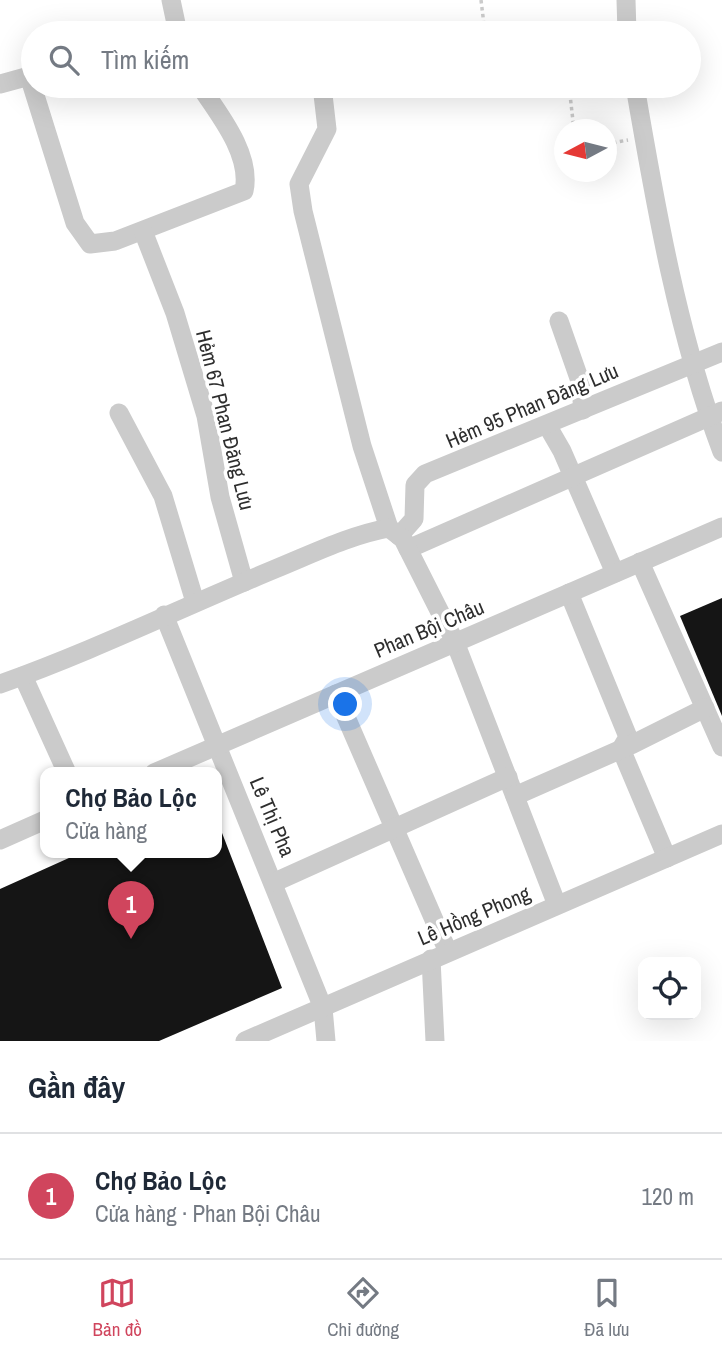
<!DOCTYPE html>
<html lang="vi">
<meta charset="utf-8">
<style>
:root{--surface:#fff;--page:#f2f2f3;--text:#1f2937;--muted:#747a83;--line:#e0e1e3;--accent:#d0455d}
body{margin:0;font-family:"Archivo Narrow",sans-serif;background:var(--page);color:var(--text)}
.controls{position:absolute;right:21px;bottom:21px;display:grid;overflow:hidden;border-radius:14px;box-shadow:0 7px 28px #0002}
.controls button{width:63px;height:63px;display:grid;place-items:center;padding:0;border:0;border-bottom:2px solid var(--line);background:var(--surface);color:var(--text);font:35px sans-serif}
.compass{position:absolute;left:554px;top:119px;width:63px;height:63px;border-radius:50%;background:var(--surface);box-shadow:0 7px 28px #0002;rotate:263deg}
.you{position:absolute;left:346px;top:705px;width:24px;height:24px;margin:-18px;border:5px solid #fff;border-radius:50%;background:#1a73e8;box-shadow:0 0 0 10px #1a73e833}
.badge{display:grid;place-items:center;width:46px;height:46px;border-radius:50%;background:var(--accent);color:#fff;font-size:23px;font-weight:700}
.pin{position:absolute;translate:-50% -58px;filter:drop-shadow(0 2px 4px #0008)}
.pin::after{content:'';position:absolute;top:37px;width:24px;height:21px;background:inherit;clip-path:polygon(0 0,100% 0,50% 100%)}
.popup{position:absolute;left:40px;top:767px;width:182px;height:91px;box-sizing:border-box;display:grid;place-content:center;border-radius:14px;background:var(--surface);filter:drop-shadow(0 2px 5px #0005);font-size:23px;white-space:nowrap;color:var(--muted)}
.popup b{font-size:26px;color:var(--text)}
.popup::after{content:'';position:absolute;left:50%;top:100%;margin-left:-14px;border:14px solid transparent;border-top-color:var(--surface)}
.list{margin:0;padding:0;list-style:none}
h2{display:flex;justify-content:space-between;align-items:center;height:91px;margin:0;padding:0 28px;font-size:30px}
h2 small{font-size:23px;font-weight:400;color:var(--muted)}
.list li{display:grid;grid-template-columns:46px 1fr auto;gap:21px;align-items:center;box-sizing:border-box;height:126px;padding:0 28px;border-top:2px solid var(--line)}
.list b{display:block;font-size:26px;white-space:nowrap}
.list p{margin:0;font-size:23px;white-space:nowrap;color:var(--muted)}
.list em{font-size:23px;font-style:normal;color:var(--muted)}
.icon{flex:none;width:38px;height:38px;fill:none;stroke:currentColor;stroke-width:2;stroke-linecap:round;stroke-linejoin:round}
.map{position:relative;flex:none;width:722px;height:1041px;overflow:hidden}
.search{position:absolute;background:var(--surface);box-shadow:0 7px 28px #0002;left:21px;right:21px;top:21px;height:77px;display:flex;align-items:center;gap:18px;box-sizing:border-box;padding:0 24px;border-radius:38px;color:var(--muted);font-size:26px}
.sheet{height:217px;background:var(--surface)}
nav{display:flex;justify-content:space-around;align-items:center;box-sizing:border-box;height:98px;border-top:2px solid var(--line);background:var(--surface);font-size:19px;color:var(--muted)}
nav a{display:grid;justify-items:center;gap:4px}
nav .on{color:var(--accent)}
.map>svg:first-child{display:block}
.building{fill:#151515}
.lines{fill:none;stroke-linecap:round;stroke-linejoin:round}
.path{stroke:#cbcbcb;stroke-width:3.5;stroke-dasharray:3.5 3.5;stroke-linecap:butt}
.minor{stroke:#cbcbcb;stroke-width:19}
.labels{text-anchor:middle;stroke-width:7;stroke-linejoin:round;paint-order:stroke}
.street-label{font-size:21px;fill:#2e2e2e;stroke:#fff}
</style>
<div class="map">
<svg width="722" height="1041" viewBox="0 0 722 1041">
<rect width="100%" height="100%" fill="#fff"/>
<g class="building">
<path d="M722,598V716L680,616Z"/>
<path d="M217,820L282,988L159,1041H0V889L80,853H217Z"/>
</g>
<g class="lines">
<g class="path">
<path d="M481,0L485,33"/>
<path d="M569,86L574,130"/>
<path d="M606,144L628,140"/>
</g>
<g class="minor">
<path d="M171,0L178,33"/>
<path d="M626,0L627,33"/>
<path d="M29,76L75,223L90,244L115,241L244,191C252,155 219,114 200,86"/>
<path d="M0,84L33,75"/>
<path d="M322,86L327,129L299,184L303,211L362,446L389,528"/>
<path d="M635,86C656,209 678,335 722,452"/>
<path d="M143,231L175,313L206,416L220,497L244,582"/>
<path d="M559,321L580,381L583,410"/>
<path d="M119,413L163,496L195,602"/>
<path d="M547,425L562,451L615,573"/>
<path d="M399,536L414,519L415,485L425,474L722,352"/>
<path d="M408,549L722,411"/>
<path d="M640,562L722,747"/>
<path d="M569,593L628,737L621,749L667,858"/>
<path d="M164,615L323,1008L326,1041"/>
<path d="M23,676L67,773"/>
<path d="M0,684C93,651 183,607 275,569C312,554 350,535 389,528L403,539L455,642L557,905"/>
<path d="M336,694L448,952"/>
<path d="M154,773L722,527"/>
<path d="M515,796L633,744L705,708"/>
<path d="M0,840L45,820"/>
<path d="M275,882L508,777"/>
<path d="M431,959L435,1041"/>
<path d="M245,1041L722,834"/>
</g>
</g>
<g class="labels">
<g class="street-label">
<text transform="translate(532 406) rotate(-23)" y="7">Hẻm 95 Phan Đăng Lưu</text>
<text transform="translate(225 420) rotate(76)" y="7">Hẻm 67 Phan Đăng Lưu</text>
<text transform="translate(429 629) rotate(-23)" y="7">Phan Bội Châu</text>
<text transform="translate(272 817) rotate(67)" y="7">Lê Thị Pha</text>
<text transform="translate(474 916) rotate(-23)" y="7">Lê Hồng Phong</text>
</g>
</g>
</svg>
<div class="controls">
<button><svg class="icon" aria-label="locate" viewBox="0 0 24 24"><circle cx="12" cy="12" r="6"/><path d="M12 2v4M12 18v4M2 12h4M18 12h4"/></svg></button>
</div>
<svg class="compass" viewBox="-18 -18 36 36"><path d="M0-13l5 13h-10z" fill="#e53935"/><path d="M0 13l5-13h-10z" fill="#747a83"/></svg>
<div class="you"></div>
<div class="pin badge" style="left:131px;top:939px">1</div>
<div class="popup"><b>Chợ Bảo Lộc</b>Cửa hàng</div>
<div class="search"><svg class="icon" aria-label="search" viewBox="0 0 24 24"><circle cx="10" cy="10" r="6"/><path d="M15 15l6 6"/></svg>Tìm kiếm</div>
</div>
<section class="sheet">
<h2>Gần đây<small></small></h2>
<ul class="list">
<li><span class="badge">1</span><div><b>Chợ Bảo Lộc</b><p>Cửa hàng · Phan Bội Châu</p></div><em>120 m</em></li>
</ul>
</section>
<nav>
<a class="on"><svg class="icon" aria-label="map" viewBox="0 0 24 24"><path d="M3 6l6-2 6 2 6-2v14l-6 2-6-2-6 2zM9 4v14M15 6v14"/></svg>Bản đồ</a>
<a><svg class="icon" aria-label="directions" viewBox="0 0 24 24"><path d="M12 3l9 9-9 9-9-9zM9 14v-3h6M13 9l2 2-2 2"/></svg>Chỉ đường</a>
<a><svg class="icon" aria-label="saved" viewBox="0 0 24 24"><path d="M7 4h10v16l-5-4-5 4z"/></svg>Đã lưu</a>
</nav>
